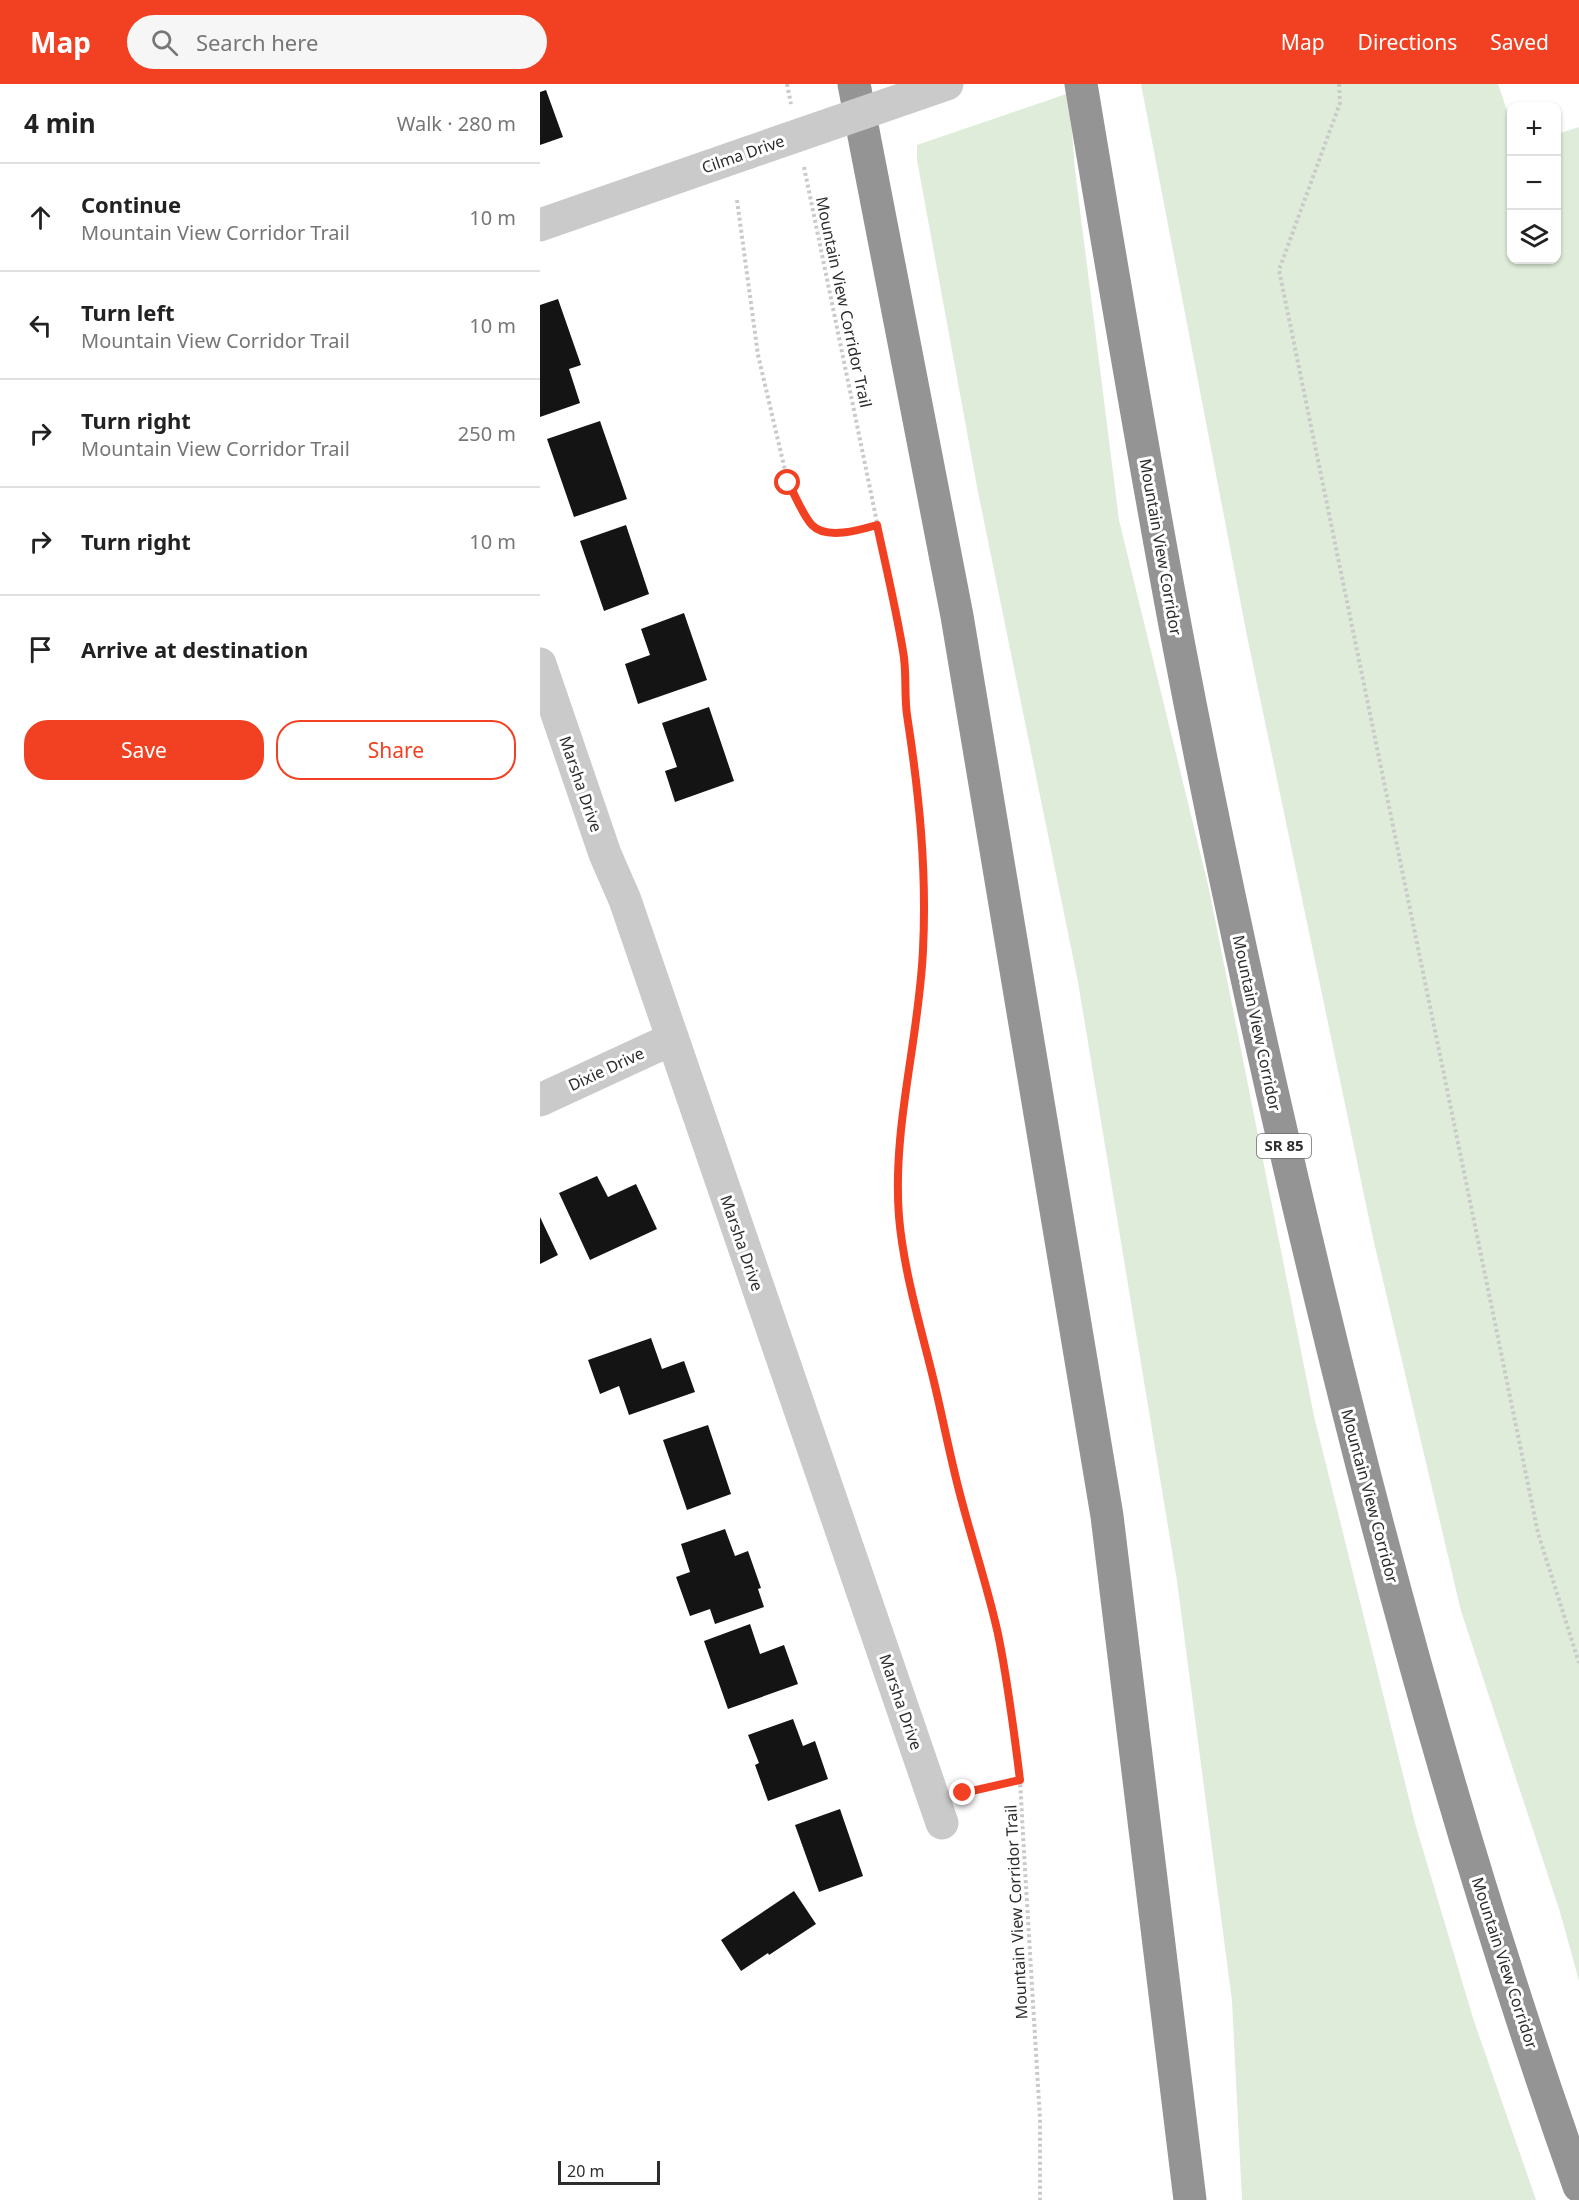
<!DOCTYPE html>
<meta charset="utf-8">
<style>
:root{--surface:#fff;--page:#f6f6f6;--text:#222;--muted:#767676;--line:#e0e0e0;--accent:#f14122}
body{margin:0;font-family:"Noto Sans",sans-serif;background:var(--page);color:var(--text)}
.controls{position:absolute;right:18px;top:18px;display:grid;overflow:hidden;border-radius:12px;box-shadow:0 2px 4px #0004}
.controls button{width:54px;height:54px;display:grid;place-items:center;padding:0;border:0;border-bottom:2px solid var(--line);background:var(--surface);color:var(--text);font:30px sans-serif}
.scale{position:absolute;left:18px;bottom:15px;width:102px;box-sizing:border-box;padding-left:6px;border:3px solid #2d2d2d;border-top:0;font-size:16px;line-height:21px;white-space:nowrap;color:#2d2d2d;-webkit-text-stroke:4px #fff;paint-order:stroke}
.stop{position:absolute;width:18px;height:18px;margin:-14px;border:4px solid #f14122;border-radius:50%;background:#fff}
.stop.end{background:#f14122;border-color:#fff;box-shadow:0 2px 6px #0008}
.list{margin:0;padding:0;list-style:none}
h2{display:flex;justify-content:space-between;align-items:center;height:78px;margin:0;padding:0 24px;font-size:26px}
h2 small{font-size:20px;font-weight:400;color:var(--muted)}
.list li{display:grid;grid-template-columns:39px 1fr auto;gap:18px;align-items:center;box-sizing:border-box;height:108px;padding:0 24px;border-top:2px solid var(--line)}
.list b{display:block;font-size:22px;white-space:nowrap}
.list p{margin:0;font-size:20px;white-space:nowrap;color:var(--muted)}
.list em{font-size:20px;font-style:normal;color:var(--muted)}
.actions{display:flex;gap:12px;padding:18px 24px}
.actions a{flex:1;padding:14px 0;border:2px solid var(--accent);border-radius:24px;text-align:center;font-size:21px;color:var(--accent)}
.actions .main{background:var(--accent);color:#fff}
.icon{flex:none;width:33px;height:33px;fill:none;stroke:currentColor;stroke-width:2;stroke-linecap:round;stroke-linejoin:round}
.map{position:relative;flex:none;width:1039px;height:2116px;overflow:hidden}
header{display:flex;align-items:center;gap:36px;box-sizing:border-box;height:84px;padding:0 30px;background:var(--accent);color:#fff}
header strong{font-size:28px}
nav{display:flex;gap:33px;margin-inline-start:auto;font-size:21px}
.search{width:420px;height:54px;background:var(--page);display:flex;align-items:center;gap:15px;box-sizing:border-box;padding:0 21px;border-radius:33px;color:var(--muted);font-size:22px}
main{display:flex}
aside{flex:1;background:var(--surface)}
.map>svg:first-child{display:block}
.green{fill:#dfecd9}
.building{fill:#141414}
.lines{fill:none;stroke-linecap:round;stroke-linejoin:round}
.path{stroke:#cacaca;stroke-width:4;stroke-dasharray:3 3;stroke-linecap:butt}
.street{stroke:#cacaca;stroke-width:33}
.highway{stroke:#949494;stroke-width:33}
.street-bridge{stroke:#cacaca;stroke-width:33}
.route{stroke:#f14122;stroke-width:8}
.labels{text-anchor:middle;stroke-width:6;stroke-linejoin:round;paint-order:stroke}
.shield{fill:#fff;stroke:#6c6c6c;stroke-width:1.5}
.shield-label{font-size:15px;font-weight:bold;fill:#2d2d2d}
.street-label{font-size:16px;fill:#2d2d2d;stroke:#fff}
</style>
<header>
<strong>Map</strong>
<div class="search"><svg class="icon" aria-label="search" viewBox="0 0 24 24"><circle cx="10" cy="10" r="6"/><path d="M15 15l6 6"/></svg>Search here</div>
<nav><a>Map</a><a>Directions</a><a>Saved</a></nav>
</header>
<main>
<aside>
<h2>4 min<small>Walk · 280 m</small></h2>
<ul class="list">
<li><svg class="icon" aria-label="ahead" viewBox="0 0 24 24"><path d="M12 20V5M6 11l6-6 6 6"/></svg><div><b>Continue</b><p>Mountain View Corridor Trail</p></div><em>10 m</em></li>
<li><svg class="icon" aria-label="left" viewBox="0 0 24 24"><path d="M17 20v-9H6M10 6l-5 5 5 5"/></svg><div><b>Turn left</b><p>Mountain View Corridor Trail</p></div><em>10 m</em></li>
<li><svg class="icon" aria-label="right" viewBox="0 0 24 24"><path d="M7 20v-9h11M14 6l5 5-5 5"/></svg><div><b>Turn right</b><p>Mountain View Corridor Trail</p></div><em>250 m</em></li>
<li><svg class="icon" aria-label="right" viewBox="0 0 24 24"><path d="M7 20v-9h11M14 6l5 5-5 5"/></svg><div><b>Turn right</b></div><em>10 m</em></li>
<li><svg class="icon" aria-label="arrive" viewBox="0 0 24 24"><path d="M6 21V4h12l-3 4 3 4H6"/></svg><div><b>Arrive at destination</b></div></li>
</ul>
<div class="actions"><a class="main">Save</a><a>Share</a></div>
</aside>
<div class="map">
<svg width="1039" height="2116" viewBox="0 0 1039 2116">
<rect width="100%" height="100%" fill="#fff"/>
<g class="green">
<path d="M601,0H958L971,38L972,176H1017V50L1039,43V1897L1020,1828L921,1527L833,1154L707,552Z"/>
<path d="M529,9L535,86L579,436L669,805L774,1332L875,1739L933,1934L996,2116H702L692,1917L637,1497L538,898L438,408L377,76V61Z"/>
</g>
<g class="building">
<path d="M6,6L23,53L0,61V8Z"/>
<path d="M18,215L41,281L29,285L40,319L0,333V221Z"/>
<path d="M60,337L87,415L34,433L7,355Z"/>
<path d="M86,441L109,510L64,527L40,457Z"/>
<path d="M144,529L167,596L98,620L85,580L110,571L101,545Z"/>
<path d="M169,623L194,697L135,718L125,687L137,683L122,639Z"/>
<path d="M57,1092L68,1113L96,1100L117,1145L50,1176L19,1109Z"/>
<path d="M0,1133L18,1171L0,1180Z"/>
<path d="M111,1254L122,1285L144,1277L155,1308L89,1331L79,1302L60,1310L48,1276Z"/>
<path d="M168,1341L191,1410L147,1426L123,1356Z"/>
<path d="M185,1445L195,1472L208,1467L221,1504L218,1505L224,1523L175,1540L170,1525L150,1532L136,1493L150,1488L141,1460Z"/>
<path d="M210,1540L220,1570L244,1561L258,1600L188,1625L164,1557Z"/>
<path d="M253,1635L263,1662L275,1657L288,1695L228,1717L215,1681L219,1679L208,1651Z"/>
<path d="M300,1725L323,1792L279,1808L255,1741Z"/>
<path d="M254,1807L276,1840L229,1871L228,1869L201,1887L181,1856Z"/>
</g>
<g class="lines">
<g class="path">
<path d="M247,0L251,20"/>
<path d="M799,0L800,19L739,186L998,1449L1039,1579"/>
<path d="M264,83L364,570L366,626L376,689L383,751L385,814L378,925L358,1062L359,1137L371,1201L421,1415L442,1483L458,1553L471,1623L480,1696L484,1769L500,2035V2116"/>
<path d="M197,116L218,271L248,399L272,442L283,447L303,450L337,442"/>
<path d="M428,1708L480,1696"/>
</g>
<g class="street">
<path d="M0,141L207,69"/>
<path d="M0,580L65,770L85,816L402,1739"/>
<path d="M0,1016L132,955"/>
</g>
<g class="highway">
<path d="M314,0L417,532L567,1432L650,2116"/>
<path d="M541,0C572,186 603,372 638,557C680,778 728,997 781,1216C853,1515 936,1812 1039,2102"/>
</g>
<path class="street-bridge" d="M207,69L407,0"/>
</g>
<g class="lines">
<path class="route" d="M248,399C255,410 263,432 272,441C286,456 320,446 337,441C346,483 356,525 363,567C367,588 364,610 367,631C379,709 387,786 383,866C379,956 352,1043 359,1133C364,1190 382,1247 395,1302C404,1340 411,1377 421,1414C433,1460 448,1504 458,1550C468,1598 474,1647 480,1696L423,1709"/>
</g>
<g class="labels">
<rect class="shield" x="717" y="1050" width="54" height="24" rx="4.5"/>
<g class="shield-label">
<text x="744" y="1067">SR 85</text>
</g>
<g class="street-label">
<text transform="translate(203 70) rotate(-19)" y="6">Cilma Drive</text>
<text transform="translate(304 218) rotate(78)" y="6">Mountain View Corridor Trail</text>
<text transform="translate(621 463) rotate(80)" y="6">Mountain View Corridor</text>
<text transform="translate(41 700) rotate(71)" y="6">Marsha Drive</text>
<text transform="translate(717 939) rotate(78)" y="6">Mountain View Corridor</text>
<text transform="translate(66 985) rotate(-25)" y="6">Dixie Drive</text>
<text transform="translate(202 1159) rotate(71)" y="6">Marsha Drive</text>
<text transform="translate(830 1412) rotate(75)" y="6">Mountain View Corridor</text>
<text transform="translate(361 1618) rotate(71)" y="6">Marsha Drive</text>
<text transform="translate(476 1828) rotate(-93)" y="6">Mountain View Corridor Trail</text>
<text transform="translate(965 1879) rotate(72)" y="6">Mountain View Corridor</text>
</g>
</g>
</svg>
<div class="controls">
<button>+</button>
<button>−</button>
<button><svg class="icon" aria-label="layers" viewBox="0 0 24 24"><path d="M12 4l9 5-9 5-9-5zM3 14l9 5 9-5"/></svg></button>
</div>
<div class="scale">20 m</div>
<div class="stop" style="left:248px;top:399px"></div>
<div class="stop end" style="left:423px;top:1709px"></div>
</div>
</main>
